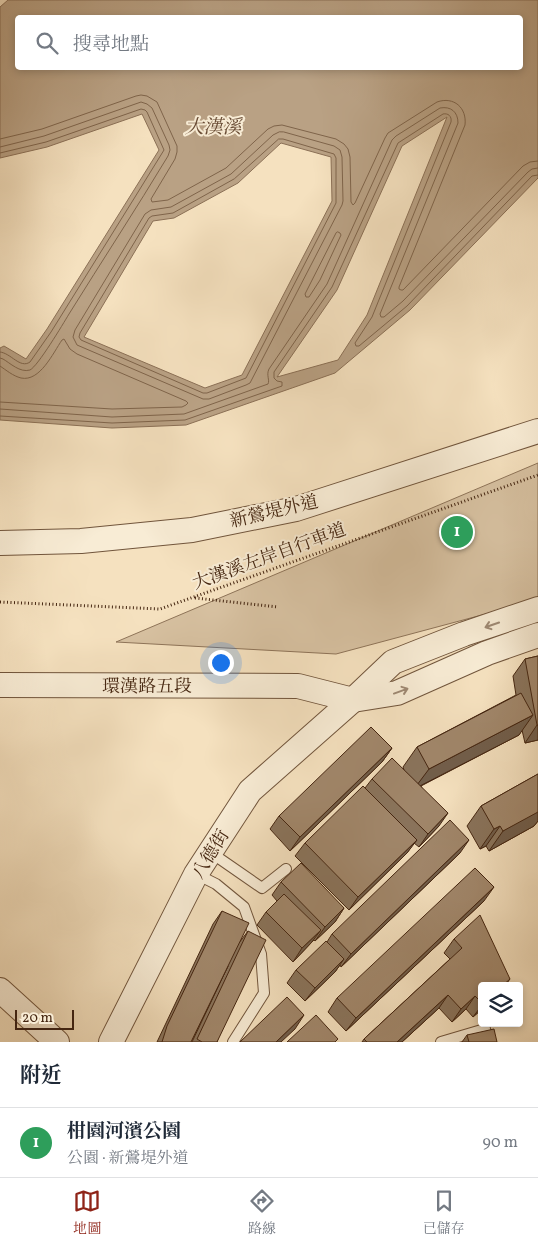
<!DOCTYPE html>
<html lang="zh-TW">
<meta charset="utf-8">
<style>
:root{--surface:#fff;--page:#f2f2f3;--text:#1f2937;--muted:#747a83;--line:#e0e1e3;--accent:#8f2418}
body{margin:0;font-family:Vollkorn,"Noto Serif TC",serif;background:var(--page);color:var(--text)}
.controls{position:absolute;right:15px;bottom:15px;display:grid;overflow:hidden;border-radius:5px;box-shadow:0 2px 8px #0003}
.controls button{width:45px;height:45px;display:grid;place-items:center;padding:0;border:0;border-bottom:1px solid var(--line);background:var(--surface);color:var(--text);font:25px sans-serif}
.scale{position:absolute;left:15px;bottom:12px;width:59px;box-sizing:border-box;padding-left:5px;border:2px solid #452611;border-top:0;font-size:14px;line-height:18px;white-space:nowrap;color:#452611;-webkit-text-stroke:4px #f8ecd5;paint-order:stroke}
.you{position:absolute;left:220px;top:662px;width:18px;height:18px;margin:-12px;border:4px solid #fff;border-radius:50%;background:#1a73e8;box-shadow:0 0 0 8px #1a73e833}
.badge{display:grid;place-items:center;width:32px;height:32px;border-radius:50%;background:var(--accent);color:#fff;font-size:16px;font-weight:700}
.pin{position:absolute;translate:-50% -50%;border:2px solid #fff;box-shadow:0 1px 5px #0006}
.list{margin:0;padding:0;list-style:none}
h2{display:flex;justify-content:space-between;align-items:center;height:65px;margin:0;padding:0 20px;font-size:21px}
h2 small{font-size:16px;font-weight:400;color:var(--muted)}
.list li{display:grid;grid-template-columns:32px 1fr auto;gap:15px;align-items:center;box-sizing:border-box;height:70px;padding:0 20px;border-top:1px solid var(--line)}
.list b{display:block;font-size:19px;white-space:nowrap}
.list p{margin:0;font-size:16px;white-space:nowrap;color:var(--muted)}
.list em{font-size:16px;font-style:normal;color:var(--muted)}
.icon{flex:none;width:28px;height:28px;fill:none;stroke:currentColor;stroke-width:2;stroke-linecap:round;stroke-linejoin:round}
.map{position:relative;flex:none;width:538px;height:1042px;overflow:hidden}
.search{position:absolute;background:var(--surface);box-shadow:0 2px 8px #0003;left:15px;right:15px;top:15px;height:55px;display:flex;align-items:center;gap:12px;box-sizing:border-box;padding:0 18px;border-radius:5px;color:var(--muted);font-size:19px}
.sheet{height:135px;background:var(--surface)}
nav{display:flex;justify-content:space-around;align-items:center;box-sizing:border-box;height:70px;border-top:1px solid var(--line);background:var(--surface);font-size:14px;color:var(--muted)}
nav a{display:grid;justify-items:center;gap:2px}
nav .on{color:var(--accent)}
.map>svg:first-child{display:block}
.green{fill:#d7c1a1;stroke:#8e7459}
.water{fill:#b9a184;stroke:#8b7056;fill-rule:evenodd}
.lines{fill:none;stroke-linecap:round;stroke-linejoin:round}
.shore{stroke:#7f644a;stroke-width:1}
.service-casing{stroke:#71553c;stroke-width:12}
.tertiary-casing{stroke:#71553c;stroke-width:26}
.path{stroke:#452611;stroke-width:3;stroke-dasharray:1 2.5;stroke-linecap:butt}
.service{stroke:#f8ecd5;stroke-width:10}
.tertiary{stroke:#f8ecd5;stroke-width:24}
.wall{fill:#8a745c;stroke:#452611}
.shaded-wall{fill:#715e4b;stroke:#452611}
.building{fill:#a1876b;stroke:#452611}
.oneway{stroke:#9e8973}
.labels{text-anchor:middle;stroke-width:4;stroke-linejoin:round;paint-order:stroke}
.street-label{font-size:18px;fill:#452611;stroke:#f8ecd5}
.water-label{font-size:19px;font-style:italic;fill:#684b34;stroke:#f8ecd5}
</style>
<div class="map">
<svg width="538" height="1042" viewBox="0 0 538 1042">
<rect width="100%" height="100%" fill="#f5e1bf"/>
<filter id="stains"><feTurbulence type="fractalNoise" baseFrequency=".004" numOctaves="4"/><feColorMatrix values="0 0 0 0 .2 0 0 0 0 .09 0 0 0 0 .02 0 0 0 .5 -.17"/></filter>
<radialGradient id="worn" r=".72"><stop offset=".6" stop-color="#630" stop-opacity="0"/><stop offset="1" stop-color="#630" stop-opacity=".3"/></radialGradient>
<path class="green" d="M538,463V600L336,654L116,642Z"/>
<path class="water" d="M8,0H538V178L410,310L335,373L186,425L112,428L0,420V348L4,346L26,359L47,329L159,150L142,114L47,147L0,158V7ZM18,18H520V68H18ZM447,117L367,315L338,360L277,377L337,290L402,146ZM281,143L331,157L332,201L242,375L205,388L84,337L153,221L174,218L238,183Z"/>
<g class="lines">
<g class="shore">
<path d="M284,132L334,146L340,150L342,157L343,201L342,205L250,383L246,385L209,399H203L77,345L73,337L75,330L145,214L151,210L171,207L231,174L273,135L279,132Z"/>
<path d="M0,139L42,129L136,96L141,95L147,96L157,102L177,146V152L175,159L151,199L152,202L168,200L226,168L268,129L274,126L282,125L336,139L344,144L348,149L350,157L351,202L353,205L355,203L385,138L388,133L437,102C454,96 467,108 465,125L399,287V289L401,290H403L523,166L530,162L538,161"/>
<path d="M279,139H283L334,154L336,158V203L246,378L207,393H203L81,340L79,337L80,333L149,218L152,216L173,213L234,179Z"/>
<path d="M0,147L44,136L141,102L147,104L152,108L169,145L170,150L168,156C136,209 102,261 69,314C63,324 38,366 30,370C20,373 10,363 3,359L0,358"/>
<path d="M0,153L46,142L141,109L145,110L147,112L164,150L135,197L51,332L30,362C20,369 11,353 0,352"/>
<path d="M338,232L340,233L341,235L320,280L309,297H306L305,294L336,233Z"/>
<path d="M0,366C6,370 13,376 21,378C40,382 53,353 62,340L64,339L70,349L77,354L186,401L188,403L186,405L182,407L112,409L0,402"/>
<path d="M0,409L112,417L184,414L268,384C270,380 266,375 269,369L327,284L392,140L396,136L440,108C451,106 458,112 458,123L380,314L381,317H384L403,301L528,172L532,169L538,168"/>
<path d="M0,416L112,423L185,420L282,386V382L277,381L274,378V372L332,287L398,143L443,114C448,113 452,116 451,122L372,317L355,343L356,346H359L407,306L532,176L538,175"/>
</g>
<defs>
<g id="service">
<path d="M210,852L262,888L286,869"/>
<path d="M196,874L216,884L244,907L261,954L264,993L233,1042"/>
<path d="M441,1042L485,1029L488,1042"/>
</g>
<g id="tertiary">
<path d="M0,543L81,541L192,530L296,509L538,431"/>
<path d="M0,685L298,686L353,700L397,693L487,653L538,635"/>
<path d="M0,990L57,1042"/>
<path d="M111,1042L196,874L250,791L353,700L393,662L464,634L538,609"/>
</g>
</defs>
<use href="#service" class="service-casing"/>
<use href="#tertiary" class="tertiary-casing"/>
<g class="path">
<path d="M195,598L278,607"/>
<path d="M0,602L160,609L538,475"/>
</g>
<use href="#service" class="service"/>
<use href="#tertiary" class="tertiary"/>
</g>
<g class="wall">
<path d="M538,656V740L525,743L522,730L519,735L421,786L439,826L419,847L414,843L407,853L349,910L295,856L305,843L365,788L372,779L404,770L403,767L417,747L516,695L513,676L525,659Z"/>
<path d="M392,748L382,762L290,851L270,829L279,816Z"/>
<path d="M538,774V821L534,826L489,851L486,846L480,849L467,826L481,806Z"/>
<path d="M460,853L341,967L340,965L335,972L305,1001L287,983L296,970L327,942L332,934Z"/>
<path d="M281,882L344,908L335,922L315,941L314,940L311,943L293,962L257,925L266,912L277,901L272,895Z"/>
<path d="M484,901L346,1031L328,1012L337,998Z"/>
<path d="M222,911L239,943L248,931L217,1042H192L228,966L191,1042H157L213,924Z"/>
<path d="M454,939L510,979L505,986H482V1009L473,1017L466,1009L452,1022L439,1008L402,1042H362L364,1039L450,959L444,953Z"/>
<path d="M467,1035L497,1042H462Z"/>
</g>
<g class="shaded-wall">
<path d="M533,715L519,735L414,789L429,769Z"/>
<path d="M537,725H538V740L525,743Z"/>
<path d="M392,748L382,762L290,851L300,837Z"/>
<path d="M538,808V821L534,826L489,851L503,831Z"/>
<path d="M448,813L439,826L419,847L428,834Z"/>
<path d="M500,826L486,846L480,849L494,829Z"/>
<path d="M417,840L407,853L349,910L358,897Z"/>
<path d="M469,840L460,853L341,967L351,954Z"/>
<path d="M494,887L484,901L346,1031L356,1018Z"/>
<path d="M344,908L335,922L315,941L325,927Z"/>
<path d="M321,930L311,943L293,962L302,948Z"/>
<path d="M344,959L335,972L305,1001L315,988Z"/>
<path d="M448,995L439,1008L402,1042H397Z"/>
<path d="M475,996L466,1009L452,1022L461,1009Z"/>
<path d="M482,1005V1009L473,1017Z"/>
<path d="M304,1015L295,1029L281,1042H276Z"/>
</g>
<g class="building">
<path d="M538,656V725H537L525,659Z"/>
<path d="M521,693L533,715L429,769L417,747Z"/>
<path d="M371,727L392,748L300,837L279,816Z"/>
<path d="M392,758L448,813L428,834L372,779Z"/>
<path d="M538,774V812L503,831L500,826L494,829L481,806Z"/>
<path d="M363,786L417,840L358,897L305,843Z"/>
<path d="M450,820L469,840L351,954L332,934Z"/>
<path d="M301,863L344,908L325,927L281,882Z"/>
<path d="M475,868L494,887L356,1018L337,998Z"/>
<path d="M284,894L321,930L302,948L266,912Z"/>
<path d="M222,911L249,923L191,1042H162L167,1026Z"/>
<path d="M480,915L510,979L502,986H482V1003L475,996L461,1009L448,995L397,1042H367L364,1039L462,948L454,939Z"/>
<path d="M248,931L266,940L217,1042H202L197,1039Z"/>
<path d="M326,941L344,959L315,988L296,970Z"/>
<path d="M287,997L304,1015L276,1042H240Z"/>
<path d="M316,1015L338,1039L335,1042H287Z"/>
<path d="M494,1029L497,1042H469L467,1035Z"/>
</g>
<defs><path id="oneway-shaft" d="M-6 0H5M1.5-3L5.5 0L1.5 3" fill="none" stroke-width="1.6" stroke-linecap="round" stroke-linejoin="round" transform="scale(1.25)"/></defs>
<g class="oneway">
<use href="#oneway-shaft" transform="translate(492 625) rotate(161)"/>
<use href="#oneway-shaft" transform="translate(401 691) rotate(-20)"/>
</g>
<g class="labels">
<g class="street-label">
<text transform="translate(274 511) rotate(-13)" y="6">新鶯堤外道</text>
<text transform="translate(269 556) rotate(-20)" y="6">大漢溪左岸自行車道</text>
<text x="147" y="692">環漢路五段</text>
<text transform="translate(210 854) rotate(-58)" y="6">八德街</text>
</g>
<g class="water-label">
<text x="213" y="133">大漢溪</text>
</g>
</g>
<rect width="100%" height="100%" filter="url(#stains)"/>
<rect width="100%" height="100%" fill="url(#worn)"/>
</svg>
<div class="controls">
<button><svg class="icon" aria-label="layers" viewBox="0 0 24 24"><path d="M12 4l9 5-9 5-9-5zM3 14l9 5 9-5"/></svg></button>
</div>
<div class="scale">20 m</div>
<div class="you"></div>
<div class="pin badge" style="left:457px;top:532px;background:#2e9e5b">1</div>
<div class="search"><svg class="icon" aria-label="search" viewBox="0 0 24 24"><circle cx="10" cy="10" r="6"/><path d="M15 15l6 6"/></svg>搜尋地點</div>
</div>
<section class="sheet">
<h2>附近<small></small></h2>
<ul class="list">
<li><span class="badge" style="background:#2e9e5b">1</span><div><b>柑園河濱公園</b><p>公園 · 新鶯堤外道</p></div><em>90 m</em></li>
</ul>
</section>
<nav>
<a class="on"><svg class="icon" aria-label="map" viewBox="0 0 24 24"><path d="M3 6l6-2 6 2 6-2v14l-6 2-6-2-6 2zM9 4v14M15 6v14"/></svg>地圖</a>
<a><svg class="icon" aria-label="directions" viewBox="0 0 24 24"><path d="M12 3l9 9-9 9-9-9zM9 14v-3h6M13 9l2 2-2 2"/></svg>路線</a>
<a><svg class="icon" aria-label="saved" viewBox="0 0 24 24"><path d="M7 4h10v16l-5-4-5 4z"/></svg>已儲存</a>
</nav>
